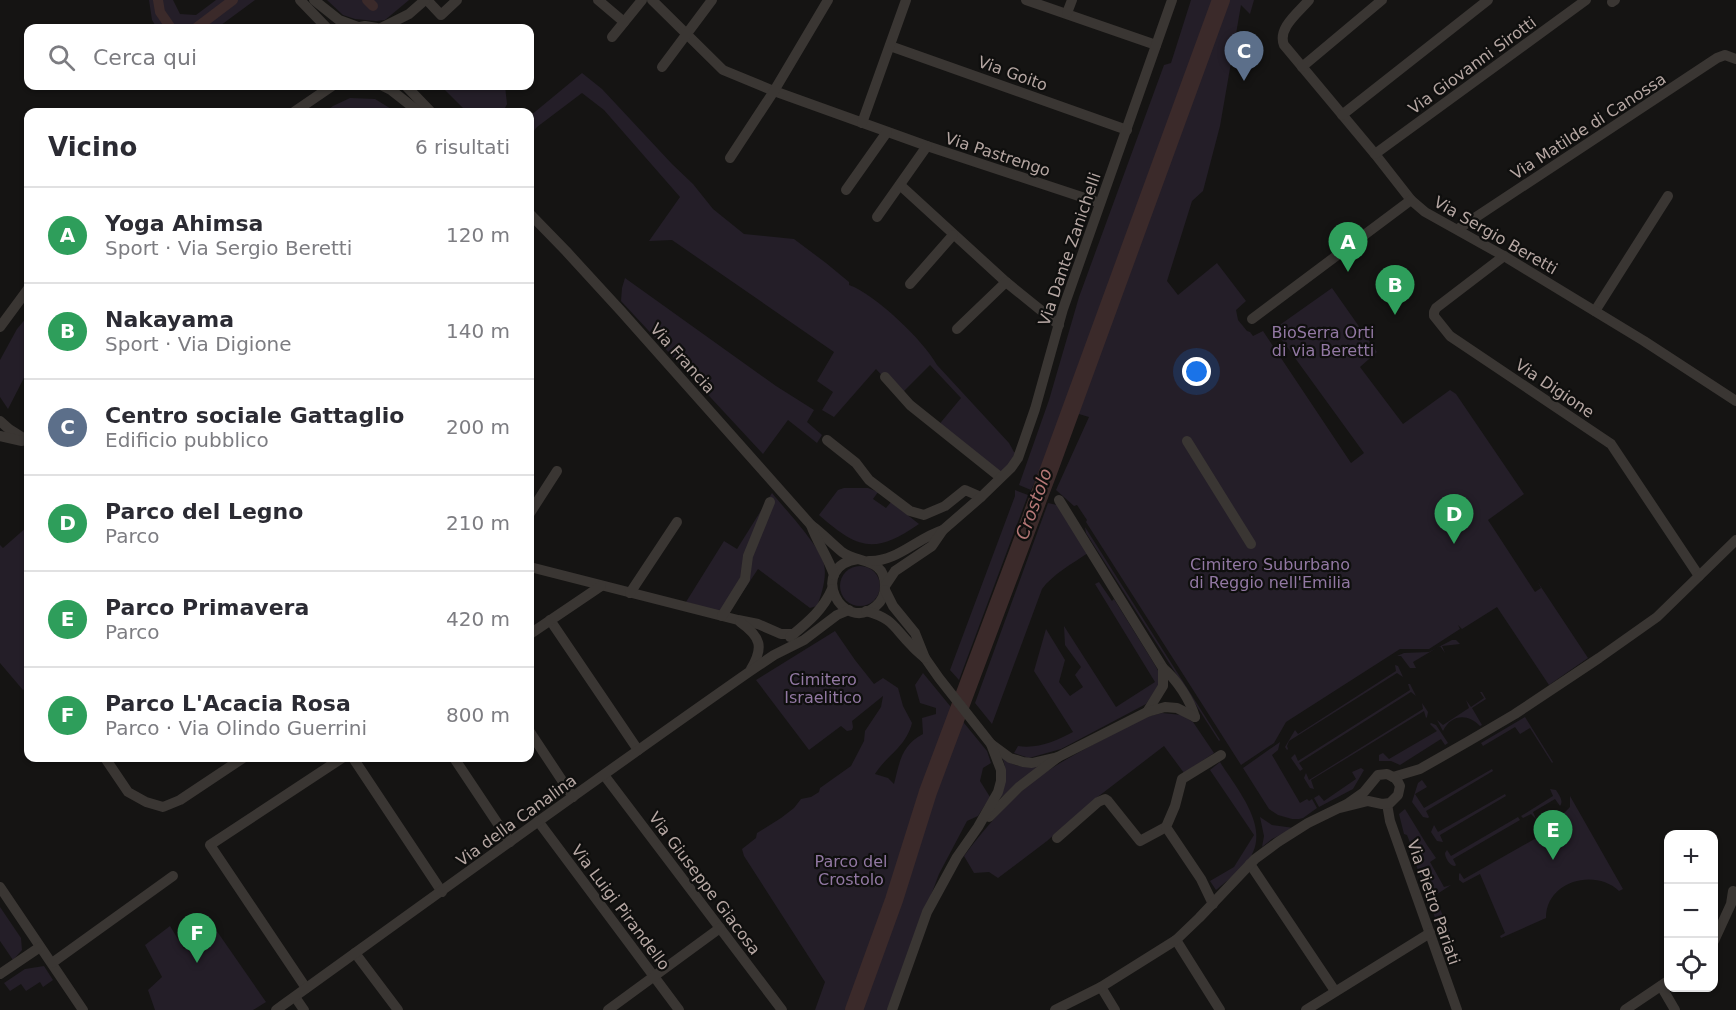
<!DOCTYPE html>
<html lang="it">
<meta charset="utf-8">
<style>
:root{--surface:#fff;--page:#f2f2f3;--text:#2b2b33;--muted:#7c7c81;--line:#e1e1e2;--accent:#b45309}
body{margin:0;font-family:"DejaVu Sans",sans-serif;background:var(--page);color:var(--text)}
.controls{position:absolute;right:18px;bottom:18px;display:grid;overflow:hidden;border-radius:12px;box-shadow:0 2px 4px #0004}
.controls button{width:54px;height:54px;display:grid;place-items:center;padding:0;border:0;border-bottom:2px solid var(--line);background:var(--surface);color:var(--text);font:30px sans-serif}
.you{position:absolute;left:1197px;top:372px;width:21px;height:21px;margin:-15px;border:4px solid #fff;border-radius:50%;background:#1a73e8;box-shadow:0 0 0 9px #1a73e833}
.badge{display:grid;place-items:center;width:39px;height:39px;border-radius:50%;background:var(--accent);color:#fff;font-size:20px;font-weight:700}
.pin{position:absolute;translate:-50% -50px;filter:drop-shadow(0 2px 3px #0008)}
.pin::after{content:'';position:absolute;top:32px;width:21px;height:18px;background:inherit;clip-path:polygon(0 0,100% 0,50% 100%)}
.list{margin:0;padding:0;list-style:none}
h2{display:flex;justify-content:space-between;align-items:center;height:78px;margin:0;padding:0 24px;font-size:26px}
h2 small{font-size:20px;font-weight:400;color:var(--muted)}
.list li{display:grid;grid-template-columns:39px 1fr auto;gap:18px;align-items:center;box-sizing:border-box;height:96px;padding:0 24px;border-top:2px solid var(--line)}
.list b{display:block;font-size:22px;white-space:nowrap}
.list p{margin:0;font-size:20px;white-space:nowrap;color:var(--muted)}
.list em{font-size:20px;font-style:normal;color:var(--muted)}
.icon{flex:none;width:33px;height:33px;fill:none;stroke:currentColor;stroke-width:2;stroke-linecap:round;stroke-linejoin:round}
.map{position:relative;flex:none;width:1736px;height:1010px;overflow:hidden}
.search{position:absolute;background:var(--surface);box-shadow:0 2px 4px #0004;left:24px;top:24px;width:510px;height:66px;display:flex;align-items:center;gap:15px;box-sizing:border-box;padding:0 21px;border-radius:12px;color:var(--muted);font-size:22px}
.panel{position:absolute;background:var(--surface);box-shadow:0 2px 4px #0004;left:24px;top:108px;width:510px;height:654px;border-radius:12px}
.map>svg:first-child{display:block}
.green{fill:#241e28}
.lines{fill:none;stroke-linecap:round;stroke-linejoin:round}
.canal{stroke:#3b2a2a;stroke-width:10}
.river{stroke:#3b2a2a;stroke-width:18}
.minor{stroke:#3a3633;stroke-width:10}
.labels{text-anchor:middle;stroke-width:4.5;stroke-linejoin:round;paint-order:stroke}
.street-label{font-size:16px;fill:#b6a7a3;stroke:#0f0f0e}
.park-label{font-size:16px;fill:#9278a3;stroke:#0f0f0e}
.water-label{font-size:18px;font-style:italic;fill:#b57776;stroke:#0f0f0e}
</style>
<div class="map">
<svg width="1736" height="1010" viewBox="0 0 1736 1010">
<rect width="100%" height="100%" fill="#151413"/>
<g class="green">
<path d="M149,0H173L180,14L196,15L216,0H255L217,28H157L152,20Z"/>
<path d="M327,0H409L385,20L376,21L355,19L343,15Z"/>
<path d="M1191,0H1254L1250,14L1241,5L1220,126L1203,191L1192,201L1167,281L1178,295L1217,263L1246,301L1236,310L1238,320L1247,331L1250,332L1253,336L1263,331L1351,463L1364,453L1274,329L1332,288L1377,352L1360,367L1403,424L1450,390L1456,394L1524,494L1488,520L1535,592L1541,588L1537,581L1588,658L1549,685L1497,607L1462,629L1458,625L1460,629L1429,649H1400L1286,722L1274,743L1241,765L1086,522L1087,520L1077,505L1074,506L1056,490L1089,417L1069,411L1031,490L1019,485L1049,400L1079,297L1164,65L1171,63Z"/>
<path d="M582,73L602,89L672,164L693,184L713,209L744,234L794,239L826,263L849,282V285C875,294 924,341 937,365L1009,443L1014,452L1019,454L1000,477L937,427L961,398L930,365L900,395L876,369L834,417L822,410L833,392L817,381L834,352L672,240L649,241L680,197L604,110L582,93L537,127L530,136V116Z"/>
<path d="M441,86H505L507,104L503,112H467Z"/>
<path d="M350,98L375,99L396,112H325L333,106Z"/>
<path d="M625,278L776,386L814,410L807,422L822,435L817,443L788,420L763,454L621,301L622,288Z"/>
<path d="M28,316V370L8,409L0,397V360L17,329Z"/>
<path d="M844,488H868L878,492L873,499L886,508L891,502L919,524C874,555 858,549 819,515L838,490Z"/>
<path d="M1015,490L1028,495L959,680L950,670L1015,496Z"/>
<path d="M772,493C785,509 817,543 823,561C828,574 822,594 817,606L810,608L758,569L728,614L686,602L724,541L737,549Z"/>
<path d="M1048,503L1057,505L1088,553C1073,563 1052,575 1042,589L992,724L975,703Z"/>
<path d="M28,526V686L23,690L0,663V545L3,548Z"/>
<path d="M1085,527L1220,740L1219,741L1086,533Z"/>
<circle cx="860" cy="586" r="20"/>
<path d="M1099,582L1112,601L1114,599L1155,665L1160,674V683L1146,704L1061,749L1029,758L1014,753L1018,746C1038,749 1056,741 1073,732L1034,671L1046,629L1065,660L1059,682L1070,696L1083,687L1075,675L1081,667L1065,645L1064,626L1116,707L1155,682L1095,584Z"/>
<path d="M835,631L855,660L874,684L883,678L898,688L903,706L912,723C906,747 886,756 875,774L888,778L894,784C900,761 901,746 923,734L922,718L936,714V708L920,703L915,685L923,673L987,751L991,763L983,768L980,781L990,797L978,816L967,821L939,874L888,1010H815L825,982L744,856L742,849L756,838L757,833L781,818L794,808L801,799L811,797L819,792L820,788L851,766L864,741L865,731L881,707L883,696L852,721L853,727L852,730L847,731L841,726L809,750L756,680Z"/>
<path d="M1452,640H1456L1460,644L1442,646L1445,653L1440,646L1413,662L1416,668H1410L1401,656H1397L1404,653L1429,652Z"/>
<path d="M1395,665L1398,666L1403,677L1397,673L1289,741L1287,746L1288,749L1287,750L1285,747L1295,730L1298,734L1396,671Z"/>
<path d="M1408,684H1410L1416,696L1411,692L1299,763L1303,769L1300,771L1291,758L1295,754L1298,761L1410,690Z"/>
<path d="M1480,692H1482L1486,699L1472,708L1482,725L1480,726C1468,713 1451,714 1443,731L1437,720L1443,725L1469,708L1466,700L1471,707L1484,698Z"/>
<path d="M1422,703L1428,712L1427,717L1426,718L1424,711L1311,780L1314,789L1310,788L1304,778L1306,773L1309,780L1423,709Z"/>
<path d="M1162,713L1182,715L1193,722L1214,753L1184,773L1164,746L1095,799L1047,841L998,878L989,872L974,873L964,856C989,823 1017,790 1052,768C1082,749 1115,734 1146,717Z"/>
<path d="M1525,717L1553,762L1552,763L1530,728L1520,734L1515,727L1483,746L1481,743Z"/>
<path d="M1431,723L1436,725L1448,743L1445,745L1441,739L1400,765L1391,761H1379V755L1383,753L1389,759L1437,731L1430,724Z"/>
<path d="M1280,742L1278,750L1272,755L1300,803L1307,799L1309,801L1312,799L1317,808L1303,818L1299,819H1292L1278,815L1269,809L1243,768Z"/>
<path d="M1002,757C1016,769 1025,767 1043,765L999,799C1005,782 1009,775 1002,757Z"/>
<path d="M1220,762C1236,788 1271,827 1250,858C1241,871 1228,880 1216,890L1210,881L1234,867L1254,835L1210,770Z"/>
<path d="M1361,768L1364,770L1353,789L1319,807L1314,798L1319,795L1324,801L1356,779L1352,772Z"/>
<path d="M1492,769L1493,771L1426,811L1429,817L1428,818L1423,817L1412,802L1418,783L1422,780L1427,787L1415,794L1424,808Z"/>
<path d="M1550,789L1556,790C1559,795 1564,801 1560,806L1555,799L1533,812L1536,819L1531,814L1523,818L1521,816L1553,796Z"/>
<path d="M1505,794L1506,796L1440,835L1443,842L1437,841L1431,832L1434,825L1438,832Z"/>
<path d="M1570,796L1623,889L1619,891C1595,868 1546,881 1546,918L1501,938L1500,936L1505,933L1480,874L1463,883L1459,880V874L1460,873L1464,879L1568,820L1564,813L1570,807Z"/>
<path d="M1405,809L1427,845L1436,858L1430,862L1444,887L1451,885L1434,896L1450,931L1444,934L1441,928L1438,926L1410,848L1411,845L1407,835L1404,834L1399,814Z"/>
<path d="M1260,817L1272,825L1294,828L1272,839L1262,847L1264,836Z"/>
<path d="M1518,817L1520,820L1453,859L1456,865L1455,866C1450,866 1445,858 1445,853L1447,850L1451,856Z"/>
<path d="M0,907L21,938L22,950L13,960L0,941Z"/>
<path d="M170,926L184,949L214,927L266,1002L253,1010H155L148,990L162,977L145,945Z"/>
<path d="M44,966L53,980L43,987L40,982L26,991L21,984L10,991L4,983L25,969Z"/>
</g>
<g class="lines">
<g class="canal">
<path d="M158,0L160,12L171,28"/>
<path d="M367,0L373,6"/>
<path d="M196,28L233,0"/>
</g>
<path class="river" d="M854,1010L894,900L928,792L1050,467L1221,0"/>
<g class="minor">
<path d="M300,0L327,28"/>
<path d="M314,0L339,20L358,27"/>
<path d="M427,0L441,15L457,0"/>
<path d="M598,0L624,22"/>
<path d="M652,0L723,70L774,91L927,146L1100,203"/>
<path d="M1026,0L1156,45"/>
<path d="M1309,0C1299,12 1277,28 1284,45L1375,154L1411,200"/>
<path d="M1612,2L1615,0"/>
<path d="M1067,13L1072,0"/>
<path d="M355,28L365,26L377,28"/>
<path d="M381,28L409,14L425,0"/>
<path d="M612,37L642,0"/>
<path d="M890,46L1127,130"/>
<path d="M662,67L712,0"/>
<path d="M1302,67L1382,0"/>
<path d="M383,86L391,90L419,112"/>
<path d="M406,86L431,112"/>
<path d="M294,112L332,86"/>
<path d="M1342,115L1488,0"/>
<path d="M862,123L906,0"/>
<path d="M1375,154L1586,0"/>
<path d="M730,158L774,91L828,0"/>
<path d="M900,185L1006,282L1059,325"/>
<path d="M846,190L887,132"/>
<path d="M530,214L566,251L621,311L811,525C822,533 831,543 842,552C858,564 885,557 885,586C885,593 882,601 876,606C842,635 807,566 858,559"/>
<path d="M877,217L927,146"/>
<path d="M1458,229L1717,58L1725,55L1736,59"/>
<path d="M1504,256L1436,308L1434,312V316L1450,336L1611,444L1699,576"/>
<path d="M910,284L953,235"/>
<path d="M1595,311L1668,196"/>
<path d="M1252,319L1411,200L1425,212L1504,256L1644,341L1736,401"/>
<path d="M0,327L28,289"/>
<path d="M957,329L1006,282"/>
<path d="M885,377L910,405L1000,477"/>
<path d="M0,421L9,429L28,441"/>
<path d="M0,436L22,441"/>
<path d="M827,440L856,463L869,480L910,511L924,515L945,506L965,490L981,497"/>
<path d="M1187,441L1251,544"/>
<path d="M1059,500L1163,668C1177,680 1190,700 1195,717"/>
<path d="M530,513L557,471"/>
<path d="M811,525C817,542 828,557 834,575"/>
<path d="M869,561C897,562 917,538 943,530"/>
<path d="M530,567L738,620L758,624L781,634H794"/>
<path d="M885,586L895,571L932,546L943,530L981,497L1011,468L1018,458L1035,409L1063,309L1172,0"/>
<path d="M885,590L893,606L915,633L925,658L939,678L991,744L1010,758L1023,762L1032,763L1058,757"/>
<path d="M630,593L677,522"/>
<path d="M866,611C894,619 893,627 911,645C915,650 920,654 925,658"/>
<path d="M722,616L745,579L748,556L770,502"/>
<path d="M550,620L638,750"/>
<path d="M740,622C761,637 764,647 751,669"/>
<path d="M530,634L601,586"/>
<path d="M790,637C808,622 823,610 832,589"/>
<path d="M1147,712L1163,686V668"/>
<path d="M530,732L573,797"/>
<path d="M105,758L128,792L146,802L163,807L180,800L243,758"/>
<path d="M353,758L442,892"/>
<path d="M454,758L510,842"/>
<path d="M604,775L782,1010"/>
<path d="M1393,777L1420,769L1469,741L1515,714L1599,658L1657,617L1736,540"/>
<path d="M1387,804L1390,821L1457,1010"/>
<path d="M989,817L1019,787L1058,757L1147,712L1165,707L1177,708L1195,717"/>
<path d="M538,821L679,1010"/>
<path d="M1057,838L1098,802L1105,799L1108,801L1140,841L1166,827"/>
<path d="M1250,864L1335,991"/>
<path d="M0,887L83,1010"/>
<path d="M1213,904L1201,879L1166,827L1175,806L1182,779L1221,755"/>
<path d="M1176,940L1220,1010"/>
<path d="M1714,941L1731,904L1733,891L1736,892"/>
<path d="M355,953L398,1010"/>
<path d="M52,963L173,876"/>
<path d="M0,974L40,947"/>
<path d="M1661,986L1675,1010"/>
<path d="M1101,987L1115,1010"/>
<path d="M306,988L210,845L342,758"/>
<path d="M295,997L304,1010"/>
<path d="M276,1010C433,897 590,783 749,672L774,655L804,640L837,615L849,610"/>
<path d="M608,1010L720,928"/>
<path d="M892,1010L927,912L957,857L978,827L998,792L1001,781V770L991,744"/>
<path d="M1055,1010L1101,987L1176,940L1199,918L1255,859L1278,842L1308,823L1347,804L1364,792L1378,775L1387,774L1395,778L1398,782L1400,786L1398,795L1390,803L1382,804L1368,801L1340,808"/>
<path d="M1306,1010L1430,933"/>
<path d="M1625,1010L1668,981"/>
</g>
</g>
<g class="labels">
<g class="street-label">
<text transform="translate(1472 65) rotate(-36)" y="6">Via Giovanni Sirotti</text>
<text transform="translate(1013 73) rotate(20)" y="6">Via Goito</text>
<text transform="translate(1588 126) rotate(-33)" y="6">Via Matilde di Canossa</text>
<text transform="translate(998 154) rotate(18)" y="6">Via Pastrengo</text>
<text transform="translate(1496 235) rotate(30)" y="6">Via Sergio Beretti</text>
<text transform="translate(1069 249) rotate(-71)" y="6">Via Dante Zanichelli</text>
<text transform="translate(683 358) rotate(48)" y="6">Via Francia</text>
<text transform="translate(1555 388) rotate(34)" y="6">Via Digione</text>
<text transform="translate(516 820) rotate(-36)" y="6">Via della Canalina</text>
<text transform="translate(705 883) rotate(53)" y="6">Via Giuseppe Giacosa</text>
<text transform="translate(1434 902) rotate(71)" y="6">Via Pietro Pariati</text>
<text transform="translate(621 907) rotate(53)" y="6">Via Luigi Pirandello</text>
</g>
<g class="park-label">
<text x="1323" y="338">BioSerra Orti<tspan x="1323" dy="18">di via Beretti</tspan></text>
<text x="1270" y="570">Cimitero Suburbano<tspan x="1270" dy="18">di Reggio nell'Emilia</tspan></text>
<text x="823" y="685">Cimitero<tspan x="823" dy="18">Israelitico</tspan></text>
<text x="851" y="867">Parco del<tspan x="851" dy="18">Crostolo</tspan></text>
</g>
<g class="water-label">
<text transform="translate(1034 504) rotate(-70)" y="6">Crostolo</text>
</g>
</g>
</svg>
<div class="controls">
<button>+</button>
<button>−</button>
<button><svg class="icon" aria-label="locate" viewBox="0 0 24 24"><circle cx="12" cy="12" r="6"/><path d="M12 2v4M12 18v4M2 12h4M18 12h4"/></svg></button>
</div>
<div class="you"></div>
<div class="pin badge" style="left:1348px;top:272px;background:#2e9e5b">A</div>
<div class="pin badge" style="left:1395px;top:315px;background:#2e9e5b">B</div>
<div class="pin badge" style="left:1244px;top:81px;background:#5c6f8a">C</div>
<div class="pin badge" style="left:1454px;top:544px;background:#2e9e5b">D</div>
<div class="pin badge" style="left:1553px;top:860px;background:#2e9e5b">E</div>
<div class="pin badge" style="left:197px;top:963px;background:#2e9e5b">F</div>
<div class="search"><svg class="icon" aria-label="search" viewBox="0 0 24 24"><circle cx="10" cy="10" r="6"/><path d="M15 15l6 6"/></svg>Cerca qui</div>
<section class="panel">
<h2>Vicino<small>6 risultati</small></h2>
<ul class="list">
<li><span class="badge" style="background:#2e9e5b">A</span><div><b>Yoga Ahimsa</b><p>Sport · Via Sergio Beretti</p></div><em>120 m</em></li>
<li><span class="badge" style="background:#2e9e5b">B</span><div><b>Nakayama</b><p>Sport · Via Digione</p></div><em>140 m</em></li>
<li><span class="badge" style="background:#5c6f8a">C</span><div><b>Centro sociale Gattaglio</b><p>Edificio pubblico</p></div><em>200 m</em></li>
<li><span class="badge" style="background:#2e9e5b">D</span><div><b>Parco del Legno</b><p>Parco</p></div><em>210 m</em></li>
<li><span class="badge" style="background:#2e9e5b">E</span><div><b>Parco Primavera</b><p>Parco</p></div><em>420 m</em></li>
<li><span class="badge" style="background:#2e9e5b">F</span><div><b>Parco L'Acacia Rosa</b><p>Parco · Via Olindo Guerrini</p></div><em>800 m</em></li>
</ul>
</section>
</div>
